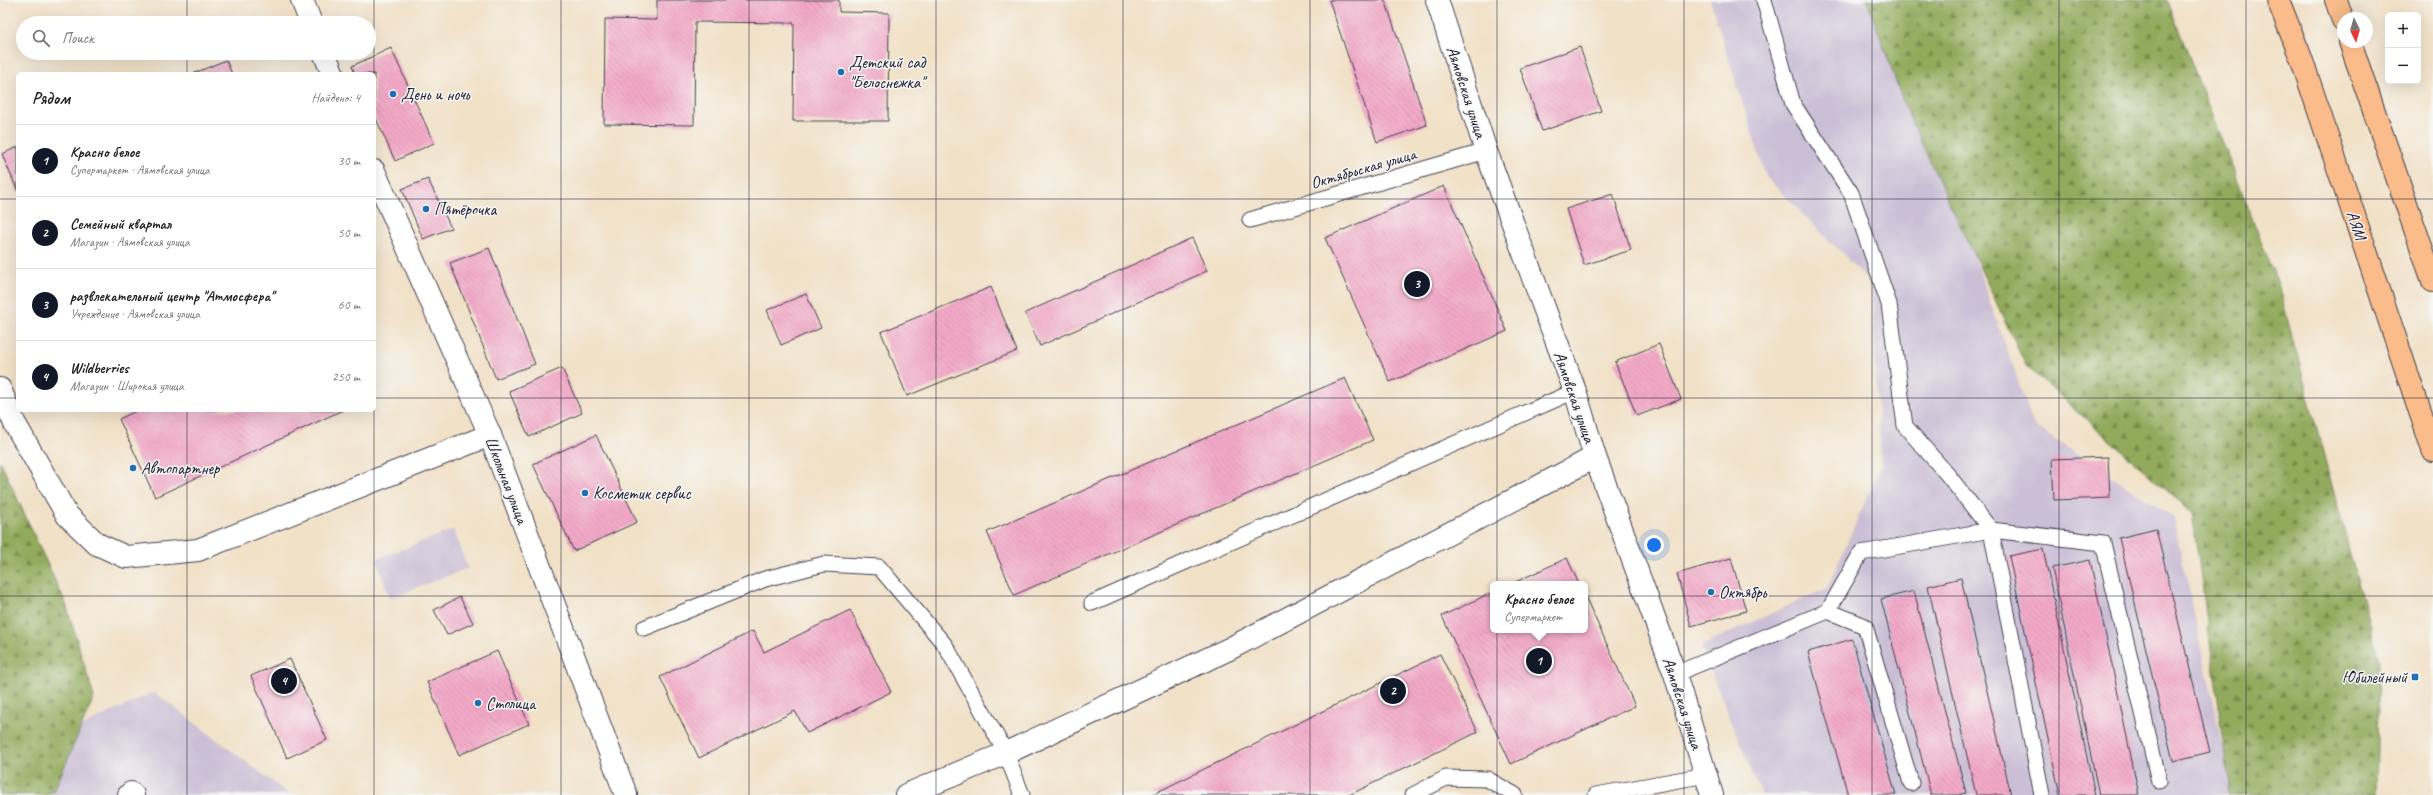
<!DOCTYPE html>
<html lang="ru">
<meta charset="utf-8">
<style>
:root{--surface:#fff;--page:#f2f2f2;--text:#222;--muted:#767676;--line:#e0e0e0;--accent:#111827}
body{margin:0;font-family:Caveat,sans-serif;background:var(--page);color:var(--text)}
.controls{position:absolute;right:12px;top:12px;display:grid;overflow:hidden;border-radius:6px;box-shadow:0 4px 16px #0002}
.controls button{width:36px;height:36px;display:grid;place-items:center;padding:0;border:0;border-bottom:1px solid var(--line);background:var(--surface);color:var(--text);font:20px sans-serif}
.compass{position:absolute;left:2337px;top:12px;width:36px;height:36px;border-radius:50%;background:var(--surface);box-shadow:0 4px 16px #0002;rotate:175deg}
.you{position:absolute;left:1654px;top:545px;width:14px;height:14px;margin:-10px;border:3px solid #fff;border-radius:50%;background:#1a73e8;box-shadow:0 0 0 6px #1a73e833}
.badge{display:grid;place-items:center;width:26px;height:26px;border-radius:50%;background:var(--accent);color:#fff;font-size:13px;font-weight:700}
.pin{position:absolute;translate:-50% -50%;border:2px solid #fff;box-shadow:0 1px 4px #0006}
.popup{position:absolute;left:1490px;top:581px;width:98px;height:52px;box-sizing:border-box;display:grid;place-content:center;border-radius:6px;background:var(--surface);filter:drop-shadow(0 1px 3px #0005);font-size:13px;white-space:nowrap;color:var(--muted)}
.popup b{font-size:15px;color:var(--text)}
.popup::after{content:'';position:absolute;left:50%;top:100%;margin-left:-8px;border:8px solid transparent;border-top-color:var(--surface)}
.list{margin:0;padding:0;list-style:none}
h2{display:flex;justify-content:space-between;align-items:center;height:52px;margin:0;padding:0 16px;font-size:17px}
h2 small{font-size:13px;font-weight:400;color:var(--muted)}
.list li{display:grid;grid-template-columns:26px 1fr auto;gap:12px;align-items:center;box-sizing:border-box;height:72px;padding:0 16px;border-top:1px solid var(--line)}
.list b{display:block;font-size:15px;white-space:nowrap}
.list p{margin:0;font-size:13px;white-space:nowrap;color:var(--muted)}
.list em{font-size:13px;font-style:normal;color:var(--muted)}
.icon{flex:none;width:22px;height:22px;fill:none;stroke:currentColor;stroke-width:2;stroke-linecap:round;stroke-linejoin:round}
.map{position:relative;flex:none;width:2433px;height:795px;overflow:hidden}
.search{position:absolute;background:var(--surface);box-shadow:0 4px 16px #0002;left:16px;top:16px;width:360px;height:44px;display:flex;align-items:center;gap:10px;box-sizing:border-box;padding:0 14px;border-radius:22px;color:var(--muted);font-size:15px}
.panel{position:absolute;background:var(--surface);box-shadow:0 4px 16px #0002;left:16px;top:72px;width:360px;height:340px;border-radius:6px}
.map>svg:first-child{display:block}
.industrial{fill:#cbbfd5}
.forest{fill:url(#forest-firs);stroke:#5a664b}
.building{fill:url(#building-back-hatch)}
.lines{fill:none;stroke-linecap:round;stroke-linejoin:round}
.service-casing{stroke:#413f50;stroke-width:17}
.minor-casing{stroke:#413f50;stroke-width:24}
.trunk-casing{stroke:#413f50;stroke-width:24}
.service{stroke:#fff;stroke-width:15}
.minor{stroke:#fff;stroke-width:22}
.trunk{stroke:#f9bc8a;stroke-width:22}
.grid{fill:none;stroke:#22223b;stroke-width:1;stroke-opacity:0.55}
.poi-dot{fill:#1f6fb2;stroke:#f6f6f2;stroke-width:1.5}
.labels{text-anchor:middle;stroke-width:3;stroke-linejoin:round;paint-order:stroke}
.poi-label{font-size:17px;fill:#22223b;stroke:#f6f6f2;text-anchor:start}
.street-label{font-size:17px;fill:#22223b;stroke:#f6f6f2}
</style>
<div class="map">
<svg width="2433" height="795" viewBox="0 0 2433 795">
<defs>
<pattern id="forest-firs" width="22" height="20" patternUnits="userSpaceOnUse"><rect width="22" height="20" fill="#91aa5b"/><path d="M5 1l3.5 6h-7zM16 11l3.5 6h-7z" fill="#768a4c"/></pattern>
<pattern id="building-back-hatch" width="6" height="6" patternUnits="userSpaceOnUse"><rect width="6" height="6" fill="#f3a9c8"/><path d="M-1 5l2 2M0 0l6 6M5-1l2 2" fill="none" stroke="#d091ad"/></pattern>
</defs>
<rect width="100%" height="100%" fill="#f6f6f2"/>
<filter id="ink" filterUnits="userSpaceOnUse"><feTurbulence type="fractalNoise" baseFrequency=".025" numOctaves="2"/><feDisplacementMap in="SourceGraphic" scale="8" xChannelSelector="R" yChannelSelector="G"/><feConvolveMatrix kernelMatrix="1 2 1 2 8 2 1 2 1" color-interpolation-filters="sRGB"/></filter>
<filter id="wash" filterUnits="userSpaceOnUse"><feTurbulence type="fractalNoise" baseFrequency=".012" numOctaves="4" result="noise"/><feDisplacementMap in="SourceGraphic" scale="16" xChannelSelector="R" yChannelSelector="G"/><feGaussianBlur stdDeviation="0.9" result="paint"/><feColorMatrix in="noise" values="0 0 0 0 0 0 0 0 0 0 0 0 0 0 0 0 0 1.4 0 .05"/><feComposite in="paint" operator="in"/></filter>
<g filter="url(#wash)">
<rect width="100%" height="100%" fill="#f1e1c7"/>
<g class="industrial">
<path d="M1710,0H1883L2034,426L2173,517L2234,795H1761L1701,646L1827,588L1881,466L1871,283L1766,177Z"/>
<path d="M453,530L468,568L390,598L376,559Z"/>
<path d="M154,692L290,795H0V765Z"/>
</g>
<g class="forest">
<path d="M1867,0H2167L2278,284L2379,661L2376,795H2228L2229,779L2192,513L2026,366L1906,110Z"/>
<path d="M0,461L66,604L94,697L55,789L47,795H0Z"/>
</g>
<g id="blocks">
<g class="building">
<path d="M657,0H839V12L889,13L888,121H793L794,23L695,22L694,125L604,124L605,19L657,20Z"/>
<path d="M1329,0H1385L1427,125L1377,142Z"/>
<path d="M1580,47L1601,111L1542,131L1520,68Z"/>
<path d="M391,48L434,143L395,161L374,114V74H355L352,66Z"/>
<path d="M226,60L232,74H192Z"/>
<path d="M18,147V192L2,154Z"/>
<path d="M428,179L451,228L423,239L402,189Z"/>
<path d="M1444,186L1507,331L1390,382L1325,238Z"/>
<path d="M1613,194L1631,250L1584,265L1566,209Z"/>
<path d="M1192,238L1207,271L1040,346L1025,313Z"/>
<path d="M489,248L535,364L496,379L450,263Z"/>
<path d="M991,287L1017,351L907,396L881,332Z"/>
<path d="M806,294L821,328L781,345L767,310Z"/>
<path d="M1659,344L1681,399L1637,416L1615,362Z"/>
<path d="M562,368L582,413L529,437L509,391Z"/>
<path d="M1345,378L1373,440L1014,595L987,532Z"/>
<path d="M138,410H343L155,497L119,419Z"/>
<path d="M596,435L637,522L574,551L533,464Z"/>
<path d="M2108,457L2110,498L2054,500L2052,459Z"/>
<path d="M2156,529L2210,752L2173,761L2119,538Z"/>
<path d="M2043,549L2095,795H2060L2009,556Z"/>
<path d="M1567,558L1579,584H1511Z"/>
<path d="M1731,558L1746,611L1691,626L1677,574Z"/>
<path d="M2090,560L2139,795H2099L2052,568Z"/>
<path d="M1961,578L2011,795H1976L1928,586Z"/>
<path d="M1914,591L1966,793L1959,795H1931L1881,599Z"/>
<path d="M1493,592V630H1585V596L1635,706L1511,764L1442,616Z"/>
<path d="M460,597L473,623L447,635L434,610Z"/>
<path d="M850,610L891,692L807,733L795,711L699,758L660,677L753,631L764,652Z"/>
<path d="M1852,639L1896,795H1848L1808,652Z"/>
<path d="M497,651L529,724L459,755L427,682Z"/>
<path d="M1440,654L1478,732L1349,795H1151Z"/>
<path d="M290,659L327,740L287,758L251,676Z"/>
</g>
</g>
</g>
<g filter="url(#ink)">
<use href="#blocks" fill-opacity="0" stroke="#413f50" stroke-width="1"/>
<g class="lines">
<defs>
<g id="service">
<path d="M1764,0L1793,104L1851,193L1889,304L1905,426L1947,474L1991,530L2042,795"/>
<path d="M1250,220L1486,151"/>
<path d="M1092,603L1575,391"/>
<path d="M1828,611L1865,626L1911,783"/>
<path d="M644,628L765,579L824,564L879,567L945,645L1006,753L1022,795"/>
<path d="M1675,674L1828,611L1861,553L1991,530L2103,543L2159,781"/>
<path d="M1413,795L1446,778L1487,779L1515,795"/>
<path d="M1596,795L1706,775"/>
</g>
<g id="minor">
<path d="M302,0L311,23"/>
<path d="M1437,0L1486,151L1575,391L1595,457L1675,674L1712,795"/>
<path d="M324,53L333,74"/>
<path d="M374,171L490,435L626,795"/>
<path d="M0,389L15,424L67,515L97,544L126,557L198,550L490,435"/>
<path d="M129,795L131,793L133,795"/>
<path d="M906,795L1006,753L1229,649L1595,457"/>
</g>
<g id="trunk">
<path d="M2278,0L2301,58L2433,450"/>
<path d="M2336,0L2343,20"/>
<path d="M2350,42L2433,281"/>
</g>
</defs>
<use href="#service" class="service-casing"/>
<use href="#minor" class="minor-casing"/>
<use href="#trunk" class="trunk-casing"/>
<use href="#service" class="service"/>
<use href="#minor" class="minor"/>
<use href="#trunk" class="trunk"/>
</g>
</g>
<path class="grid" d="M187,0V23M374,0V795M561,0V795M749,0V795M936,0V795M1123,0V795M1310,0V795M1497,0V795M1684,0V795M1872,0V795M2059,0V795M2246,0V795M187,53V74M0,199H18M374,199H2433M0,398H18M374,398H2433M187,410V795M0,596H2433"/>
<g class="poi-dot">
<circle cx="841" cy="72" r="4"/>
<circle cx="393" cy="94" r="4"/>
<circle cx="426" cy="209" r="4"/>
<circle cx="133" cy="468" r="4"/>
<circle cx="585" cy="493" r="4"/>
<circle cx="1711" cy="592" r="4"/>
<rect x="2411" y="673" width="8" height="8" rx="2"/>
<circle cx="478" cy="703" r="4"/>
</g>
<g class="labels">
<g class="poi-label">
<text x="849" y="68">Детский сад<tspan x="849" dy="20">"Белоснежка"</tspan></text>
<text x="401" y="100">День и ночь</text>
<text x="434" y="215">Пятёрочка</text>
<text x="141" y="474">Автопартнер</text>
<text x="593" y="499">Косметик сервис</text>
<text x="1719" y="598">Октябрь</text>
<text x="2407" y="683" text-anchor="end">Юбилейный</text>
<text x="486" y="709">Столица</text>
</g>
<g class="street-label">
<text transform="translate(1467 92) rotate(72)" y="6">Аямовская улица</text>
<text transform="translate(1363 168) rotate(-16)" y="6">Октябрьская улица</text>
<text transform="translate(2357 225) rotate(71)" y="6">АЯМ</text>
<text transform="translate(1575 397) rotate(71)" y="6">Аямовская улица</text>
<text transform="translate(507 480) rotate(69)" y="6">Школьная улица</text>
<text transform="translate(1683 703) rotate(72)" y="6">Аямовская улица</text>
</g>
</g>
</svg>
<div class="controls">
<button>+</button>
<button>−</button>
</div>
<svg class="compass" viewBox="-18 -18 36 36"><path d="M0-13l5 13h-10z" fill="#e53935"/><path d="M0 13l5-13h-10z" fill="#767676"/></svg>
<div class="you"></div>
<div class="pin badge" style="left:1539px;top:661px">1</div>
<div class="popup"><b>Красно белое</b>Супермаркет</div>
<div class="pin badge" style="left:1393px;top:691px">2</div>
<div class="pin badge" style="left:1417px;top:284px">3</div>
<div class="pin badge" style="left:284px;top:681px">4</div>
<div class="search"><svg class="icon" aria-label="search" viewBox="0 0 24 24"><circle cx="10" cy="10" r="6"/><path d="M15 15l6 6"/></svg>Поиск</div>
<section class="panel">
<h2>Рядом<small>Найдено: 4</small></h2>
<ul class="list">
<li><span class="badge">1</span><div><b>Красно белое</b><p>Супермаркет · Аямовская улица</p></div><em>30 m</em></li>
<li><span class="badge">2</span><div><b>Семейный квартал</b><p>Магазин · Аямовская улица</p></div><em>50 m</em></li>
<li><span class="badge">3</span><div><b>развлекательный центр &quot;Атмосфера&quot;</b><p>Учреждение · Аямовская улица</p></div><em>60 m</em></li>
<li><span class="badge">4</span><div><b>Wildberries</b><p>Магазин · Широкая улица</p></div><em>250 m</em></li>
</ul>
</section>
</div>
